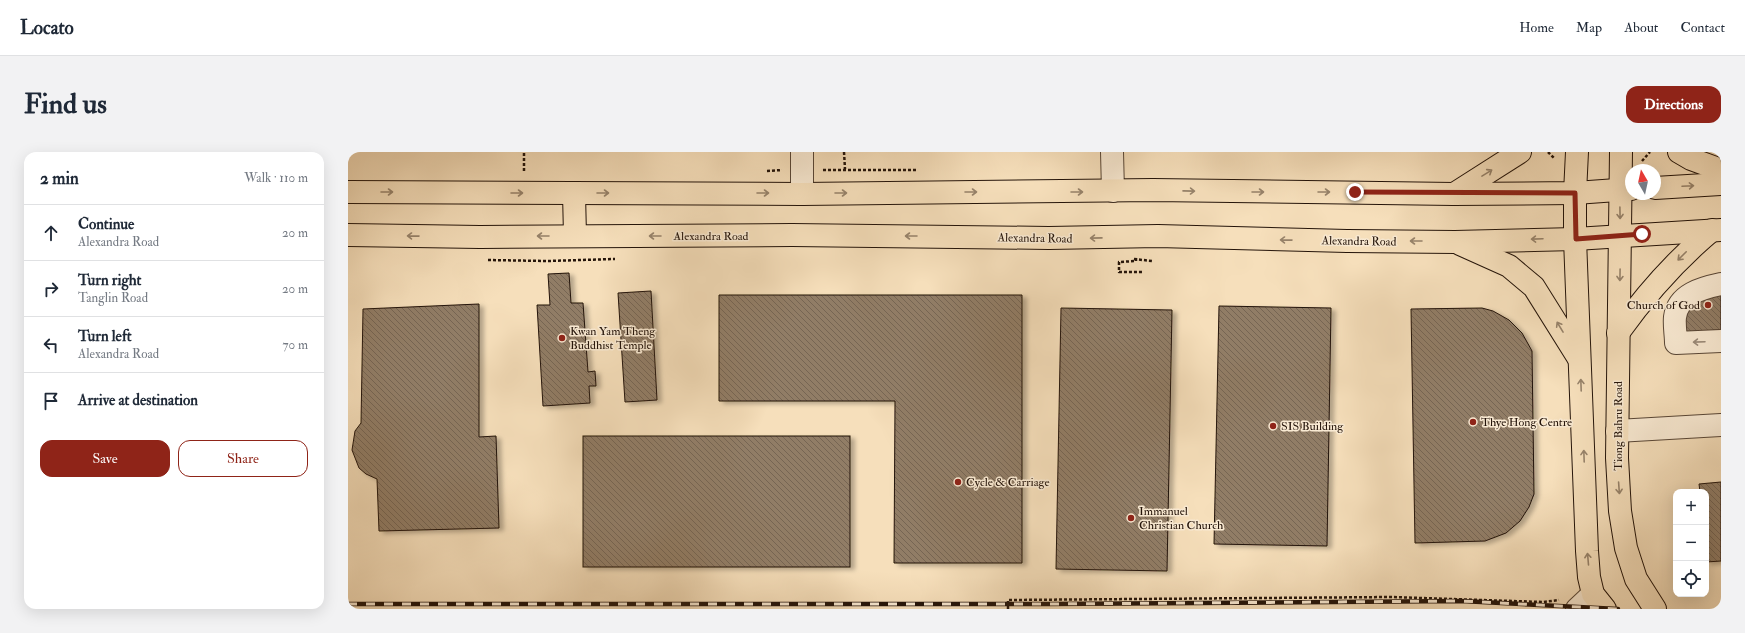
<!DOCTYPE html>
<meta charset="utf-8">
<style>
:root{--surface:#fff;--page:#f2f2f3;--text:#1f2937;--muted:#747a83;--line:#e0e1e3;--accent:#8f2418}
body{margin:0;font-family:"IM FELL Double Pica",serif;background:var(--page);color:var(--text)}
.controls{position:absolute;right:12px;bottom:12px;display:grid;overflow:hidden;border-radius:8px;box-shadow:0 4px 16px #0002}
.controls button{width:36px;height:36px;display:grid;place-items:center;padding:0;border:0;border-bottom:1px solid var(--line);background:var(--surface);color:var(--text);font:20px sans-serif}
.compass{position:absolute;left:1277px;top:12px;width:36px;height:36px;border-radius:50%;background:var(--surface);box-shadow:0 4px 16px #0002;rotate:351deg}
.stop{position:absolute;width:12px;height:12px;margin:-9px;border:3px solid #8f2418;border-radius:50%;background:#fff}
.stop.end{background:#8f2418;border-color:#fff;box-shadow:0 1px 4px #0008}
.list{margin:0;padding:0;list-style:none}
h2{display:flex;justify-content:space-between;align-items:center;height:52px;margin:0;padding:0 16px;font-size:17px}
h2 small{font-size:13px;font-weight:400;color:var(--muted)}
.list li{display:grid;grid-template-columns:26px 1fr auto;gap:12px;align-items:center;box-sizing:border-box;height:56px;padding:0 16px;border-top:1px solid var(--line)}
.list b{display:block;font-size:15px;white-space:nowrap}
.list p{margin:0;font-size:13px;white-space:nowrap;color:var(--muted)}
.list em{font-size:13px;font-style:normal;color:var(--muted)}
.actions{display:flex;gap:8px;padding:12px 16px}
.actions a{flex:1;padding:9px 0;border:1px solid var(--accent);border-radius:12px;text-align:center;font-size:14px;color:var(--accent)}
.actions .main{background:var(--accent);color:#fff}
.icon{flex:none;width:22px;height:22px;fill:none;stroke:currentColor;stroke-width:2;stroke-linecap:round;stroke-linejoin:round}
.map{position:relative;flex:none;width:1373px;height:457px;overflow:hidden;border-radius:12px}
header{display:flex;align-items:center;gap:24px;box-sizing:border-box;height:56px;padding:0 20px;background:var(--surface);border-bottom:1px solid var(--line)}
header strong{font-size:19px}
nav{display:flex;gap:22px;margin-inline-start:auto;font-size:14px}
.intro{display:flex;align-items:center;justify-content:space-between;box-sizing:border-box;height:96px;padding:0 24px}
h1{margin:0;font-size:28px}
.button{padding:10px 18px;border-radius:12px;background:var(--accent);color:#fff;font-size:14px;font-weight:700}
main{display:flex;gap:24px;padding:0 24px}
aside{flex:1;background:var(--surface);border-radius:12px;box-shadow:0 4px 16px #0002}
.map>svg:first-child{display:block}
.building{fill:url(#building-back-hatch);stroke:#231309;filter:url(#shadow)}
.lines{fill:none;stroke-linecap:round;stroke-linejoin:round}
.minor-casing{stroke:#584636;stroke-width:24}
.major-casing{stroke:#231309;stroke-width:24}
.path{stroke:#231309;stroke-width:2.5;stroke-dasharray:3 2;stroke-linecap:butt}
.minor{stroke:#f9ead3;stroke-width:22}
.major{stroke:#f6dfbb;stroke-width:22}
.rail-casing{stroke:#231309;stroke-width:4.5}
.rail{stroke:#f9ead3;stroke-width:3;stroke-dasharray:9;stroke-linecap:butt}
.oneway{stroke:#97836b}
.oneway2{stroke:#998978}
.route{stroke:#8f2418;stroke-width:5}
.poi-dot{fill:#8f2418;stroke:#f9ead3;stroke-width:1.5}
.labels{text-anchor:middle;stroke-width:3;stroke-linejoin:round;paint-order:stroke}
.street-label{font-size:12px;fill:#231309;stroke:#f9ead3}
.poi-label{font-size:12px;fill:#231309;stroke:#f9ead3;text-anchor:start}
</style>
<header>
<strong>Locato</strong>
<nav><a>Home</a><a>Map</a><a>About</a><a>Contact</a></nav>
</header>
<div class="intro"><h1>Find us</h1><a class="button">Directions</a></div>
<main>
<aside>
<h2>2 min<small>Walk · 110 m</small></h2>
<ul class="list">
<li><svg class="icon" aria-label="ahead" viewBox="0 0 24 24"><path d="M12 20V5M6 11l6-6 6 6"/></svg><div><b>Continue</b><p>Alexandra Road</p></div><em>20 m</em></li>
<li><svg class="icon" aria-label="right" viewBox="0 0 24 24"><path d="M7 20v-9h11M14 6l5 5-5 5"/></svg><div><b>Turn right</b><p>Tanglin Road</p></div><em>20 m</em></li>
<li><svg class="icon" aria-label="left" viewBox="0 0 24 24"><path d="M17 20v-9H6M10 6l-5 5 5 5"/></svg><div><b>Turn left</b><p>Alexandra Road</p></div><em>70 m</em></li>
<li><svg class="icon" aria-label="arrive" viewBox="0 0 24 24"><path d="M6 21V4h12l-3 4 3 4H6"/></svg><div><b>Arrive at destination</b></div></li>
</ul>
<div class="actions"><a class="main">Save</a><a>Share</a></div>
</aside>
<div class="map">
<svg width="1373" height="457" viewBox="0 0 1373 457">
<defs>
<pattern id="building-back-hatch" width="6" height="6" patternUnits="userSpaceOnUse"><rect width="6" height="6" fill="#917d66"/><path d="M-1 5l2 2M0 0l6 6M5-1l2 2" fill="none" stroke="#766552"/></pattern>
<filter id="shadow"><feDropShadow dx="4.5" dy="2.5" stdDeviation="2" flood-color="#0004"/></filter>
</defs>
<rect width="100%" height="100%" fill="#f6dfbb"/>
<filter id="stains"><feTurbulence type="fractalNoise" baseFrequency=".005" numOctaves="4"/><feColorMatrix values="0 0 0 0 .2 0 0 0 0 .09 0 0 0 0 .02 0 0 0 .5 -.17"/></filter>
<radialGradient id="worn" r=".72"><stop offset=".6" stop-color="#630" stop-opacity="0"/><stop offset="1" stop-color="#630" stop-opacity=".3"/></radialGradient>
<g class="building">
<path d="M221,121L223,151H235L240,220L247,219L248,234H241L242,251L195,254L189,153H202L200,122Z"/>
<path d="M303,139L309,248L277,250L270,141Z"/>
<path d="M371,143H674V411H546L547,249H371Z"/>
<path d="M1360,143H1373V178L1335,180L1333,163Z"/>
<path d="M131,152V285L148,284L151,376L31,379L29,327L18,322L11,316L4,298L7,279L13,271L15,157Z"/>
<path d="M871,154L983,156L979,394L866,392Z"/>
<path d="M713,156L824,158L819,419L708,417Z"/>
<path d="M1134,156L1145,159L1161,168L1174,181L1184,199L1186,342L1181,355L1172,369L1158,381L1137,389L1067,391L1063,157Z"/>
<rect x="235" y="284" width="267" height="131"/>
<path d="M1373,330V409L1358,410V372L1360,371L1359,361H1358V340H1352L1351,332Z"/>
</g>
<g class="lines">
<defs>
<g id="minor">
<path d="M454,0V42"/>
<path d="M764,0L765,39"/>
<path d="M1373,132C1354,136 1330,142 1327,165C1326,173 1328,183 1328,191L1373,189"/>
<path d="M1269,279L1373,273"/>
<path d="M1229,457L1245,442"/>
</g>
<g id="major">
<path d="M1229,0L1227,41V87L1239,399L1241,425L1245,442L1257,457"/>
<path d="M1273,0L1269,306L1272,359L1278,396L1288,427L1307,457"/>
<path d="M1331,0L1343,7L1373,18"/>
<path d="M1307,36L1373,32"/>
<path d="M0,40L454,42L805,38L1106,42L1227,41L1283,37"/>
<path d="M226,41L227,84"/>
<path d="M1106,42L1172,0"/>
<path d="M0,83L132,85L444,83L701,86L810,84L999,89L1107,90L1227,87L1373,78"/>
<path d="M1112,92L1161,114L1186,135L1231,207"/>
<path d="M1270,181C1298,142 1327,109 1364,78"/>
</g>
</defs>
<use href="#minor" class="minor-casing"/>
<use href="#major" class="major-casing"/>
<g class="path">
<path d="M496,0L497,17"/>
<path d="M1200,0L1207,7"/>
<path d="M1294,9L1302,0"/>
<path d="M475,18H570"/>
<path d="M176,19V0"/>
<path d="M419,19L434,18"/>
<path d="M788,106V109L771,110V120H795"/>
<path d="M786,107L804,109"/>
<path d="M140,108L200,109L267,107"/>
<path d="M660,457V448L1044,445L1195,450L1211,448"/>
</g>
<use href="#minor" class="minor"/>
<use href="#major" class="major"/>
<defs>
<path id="rail" d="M0,452H701L1113,449L1270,457"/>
</defs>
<use href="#rail" class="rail-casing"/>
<use href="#rail" class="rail"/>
</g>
<defs><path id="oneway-shaft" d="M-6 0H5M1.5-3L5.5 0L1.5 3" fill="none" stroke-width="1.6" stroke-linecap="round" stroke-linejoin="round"/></defs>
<g class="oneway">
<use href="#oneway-shaft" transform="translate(1139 21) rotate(-32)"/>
<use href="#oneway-shaft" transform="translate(1340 34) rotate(-3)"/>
<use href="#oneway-shaft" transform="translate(841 39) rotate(1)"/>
<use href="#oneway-shaft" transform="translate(39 40)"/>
<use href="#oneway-shaft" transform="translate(623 40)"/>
<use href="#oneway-shaft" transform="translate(729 40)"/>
<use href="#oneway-shaft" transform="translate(910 40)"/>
<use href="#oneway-shaft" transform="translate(976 40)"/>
<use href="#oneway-shaft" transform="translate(169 41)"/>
<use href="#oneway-shaft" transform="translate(255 41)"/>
<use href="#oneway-shaft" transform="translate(415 41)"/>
<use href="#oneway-shaft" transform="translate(493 41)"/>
<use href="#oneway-shaft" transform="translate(1272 61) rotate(89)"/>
<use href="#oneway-shaft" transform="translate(65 84) rotate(-179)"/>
<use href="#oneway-shaft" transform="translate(195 84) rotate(180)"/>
<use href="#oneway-shaft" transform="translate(307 84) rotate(180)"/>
<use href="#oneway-shaft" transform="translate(563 84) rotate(-180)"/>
<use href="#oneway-shaft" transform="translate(748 86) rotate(179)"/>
<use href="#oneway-shaft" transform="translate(1189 87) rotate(178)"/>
<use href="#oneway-shaft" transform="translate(938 88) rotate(-179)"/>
<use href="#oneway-shaft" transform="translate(1068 89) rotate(-180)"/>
<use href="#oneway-shaft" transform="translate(1334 104) rotate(135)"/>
<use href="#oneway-shaft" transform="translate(1272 123) rotate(91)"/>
<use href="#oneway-shaft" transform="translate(1212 175) rotate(-121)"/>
<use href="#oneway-shaft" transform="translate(1233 233) rotate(-92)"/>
<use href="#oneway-shaft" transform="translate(1236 304) rotate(-92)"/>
<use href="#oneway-shaft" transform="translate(1271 336) rotate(86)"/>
<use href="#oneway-shaft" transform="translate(1240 407) rotate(-95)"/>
</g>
<use class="oneway2" href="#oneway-shaft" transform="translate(1351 190) rotate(178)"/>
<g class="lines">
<path class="route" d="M1007,40L1227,41L1228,87L1294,82"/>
</g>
<g class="poi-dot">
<circle cx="1360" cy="153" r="4"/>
<circle cx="214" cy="186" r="4"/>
<circle cx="1125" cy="270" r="4"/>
<circle cx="925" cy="274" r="4"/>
<circle cx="610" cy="330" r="4"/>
<circle cx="783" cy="366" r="4"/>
</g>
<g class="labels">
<g class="street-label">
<text x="363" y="88">Alexandra Road</text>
<text transform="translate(687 86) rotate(1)" y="4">Alexandra Road</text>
<text transform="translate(1011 89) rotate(1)" y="4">Alexandra Road</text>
<text transform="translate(1270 274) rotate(-90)" y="4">Tiong Bahru Road</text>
</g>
<g class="poi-label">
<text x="1352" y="157" text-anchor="end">Church of God</text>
<text x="222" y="183">Kwan Yam Theng<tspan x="222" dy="14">Buddhist Temple</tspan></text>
<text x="1133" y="274">Thye Hong Centre</text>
<text x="933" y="278">SIS Building</text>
<text x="618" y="334">Cycle &amp; Carriage</text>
<text x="791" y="363">Immanuel<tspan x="791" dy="14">Christian Church</tspan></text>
</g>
</g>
<rect width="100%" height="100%" filter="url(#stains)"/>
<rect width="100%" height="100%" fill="url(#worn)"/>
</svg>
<div class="controls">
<button>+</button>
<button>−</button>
<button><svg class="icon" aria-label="locate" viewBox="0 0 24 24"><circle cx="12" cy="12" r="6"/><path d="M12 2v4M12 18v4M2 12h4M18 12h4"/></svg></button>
</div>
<svg class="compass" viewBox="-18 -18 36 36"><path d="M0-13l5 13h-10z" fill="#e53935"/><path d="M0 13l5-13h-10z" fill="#747a83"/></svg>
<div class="stop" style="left:1294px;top:82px"></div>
<div class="stop end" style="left:1007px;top:40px"></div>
</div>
</main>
